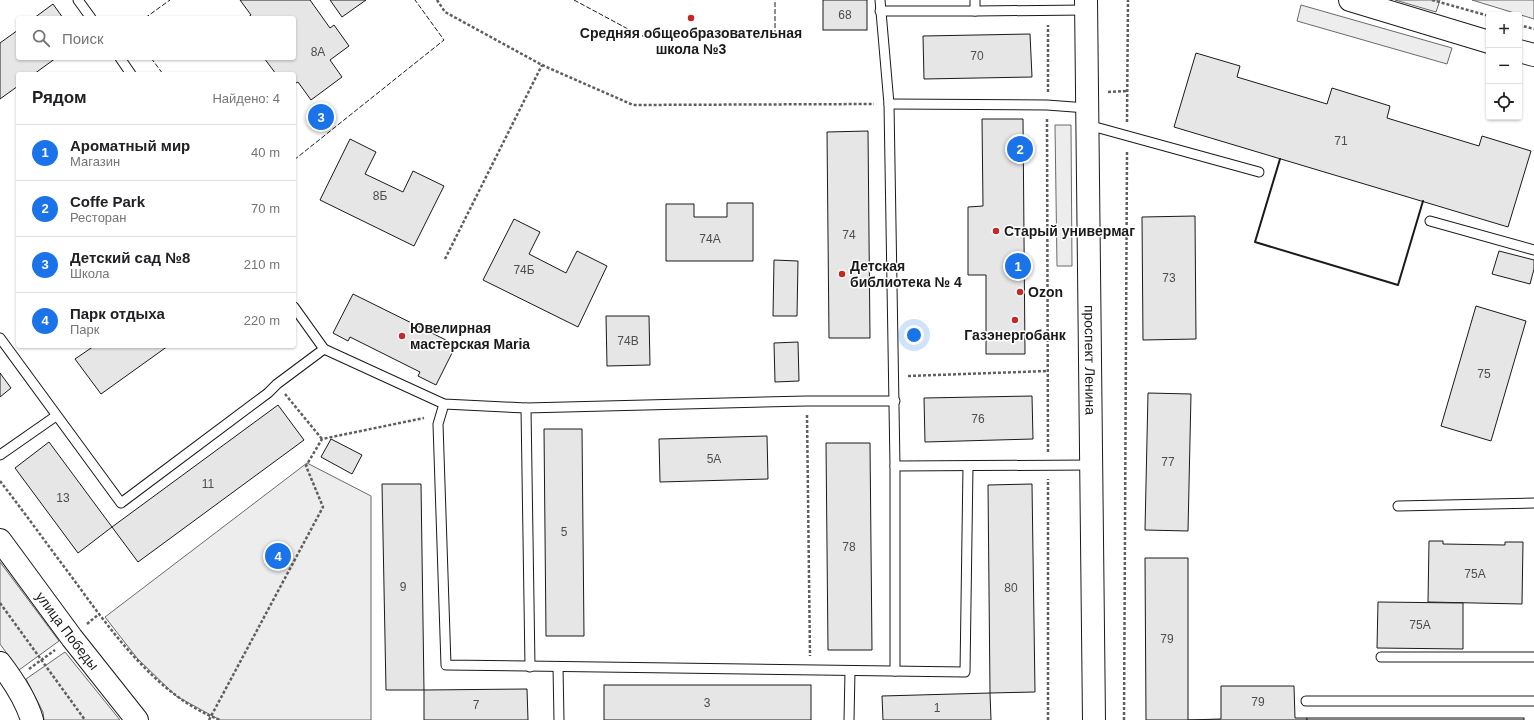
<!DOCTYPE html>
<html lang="ru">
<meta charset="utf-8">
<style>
:root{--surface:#fff;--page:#f6f6f6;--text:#202124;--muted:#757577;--line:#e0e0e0;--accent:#1a73e8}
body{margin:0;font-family:Helvetica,sans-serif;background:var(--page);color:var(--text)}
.controls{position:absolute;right:12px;top:12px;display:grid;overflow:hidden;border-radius:4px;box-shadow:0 1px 3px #0004}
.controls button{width:36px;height:36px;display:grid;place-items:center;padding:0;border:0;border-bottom:1px solid var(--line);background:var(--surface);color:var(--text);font:20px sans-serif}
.you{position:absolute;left:914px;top:335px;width:14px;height:14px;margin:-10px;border:3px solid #fff;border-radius:50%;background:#1a73e8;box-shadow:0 0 0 6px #1a73e833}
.badge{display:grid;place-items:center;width:26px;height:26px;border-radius:50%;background:var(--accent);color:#fff;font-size:13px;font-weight:700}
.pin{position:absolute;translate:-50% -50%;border:2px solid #fff;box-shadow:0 1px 4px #0006}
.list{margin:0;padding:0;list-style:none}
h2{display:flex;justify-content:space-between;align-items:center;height:52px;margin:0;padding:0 16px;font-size:17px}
h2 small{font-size:13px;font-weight:400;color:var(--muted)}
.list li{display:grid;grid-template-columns:26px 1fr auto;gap:12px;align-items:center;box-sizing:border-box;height:56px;padding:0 16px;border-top:1px solid var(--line)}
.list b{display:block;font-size:15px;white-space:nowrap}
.list p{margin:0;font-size:13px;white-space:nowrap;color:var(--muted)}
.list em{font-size:13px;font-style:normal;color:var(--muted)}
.icon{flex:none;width:22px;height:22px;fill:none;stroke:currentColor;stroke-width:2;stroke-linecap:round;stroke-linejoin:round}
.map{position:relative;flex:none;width:1534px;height:720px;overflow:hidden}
.search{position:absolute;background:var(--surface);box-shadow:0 1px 3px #0004;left:16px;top:16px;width:280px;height:44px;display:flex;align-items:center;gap:10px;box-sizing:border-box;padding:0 14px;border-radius:4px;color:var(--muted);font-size:15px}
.panel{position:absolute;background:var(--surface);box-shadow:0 1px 3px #0004;left:16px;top:72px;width:280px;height:276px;border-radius:4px}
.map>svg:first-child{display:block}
.built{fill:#ededed;stroke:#6a6a6a}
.building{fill:#e6e6e6;stroke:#1a1a1a}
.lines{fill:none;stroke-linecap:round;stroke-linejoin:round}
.service-casing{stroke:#1a1a1a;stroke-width:11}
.tertiary-casing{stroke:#1a1a1a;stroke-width:24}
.primary-casing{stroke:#1a1a1a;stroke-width:24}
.path{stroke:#5f5f5f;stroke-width:2.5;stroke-dasharray:3 2;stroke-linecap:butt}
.service{stroke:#fff;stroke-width:9}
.tertiary{stroke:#fff;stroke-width:22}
.primary{stroke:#fff;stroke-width:22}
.fence{stroke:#1a1a1a;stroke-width:1;stroke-dasharray:5 2;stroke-linecap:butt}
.wall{stroke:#1a1a1a;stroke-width:2}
.poi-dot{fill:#c62828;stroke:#fff;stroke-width:1.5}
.labels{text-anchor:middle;stroke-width:3;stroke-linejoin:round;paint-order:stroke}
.number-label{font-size:12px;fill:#4d4d4d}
.poi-label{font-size:14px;font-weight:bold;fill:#1a1a1a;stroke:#fff;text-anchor:start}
.street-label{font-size:14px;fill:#1a1a1a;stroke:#fff}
</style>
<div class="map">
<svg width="1534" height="720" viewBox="0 0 1534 720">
<rect width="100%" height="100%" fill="#fff"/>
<g class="built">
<path d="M1395,0H1440L1436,12Z"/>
<path d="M1472,0H1534V19Z"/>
<path d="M1301,5L1452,48L1447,64L1297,21Z"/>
<path d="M1055,125H1071L1072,266H1057Z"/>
<path d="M307,463L371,496V720H220L176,696L137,658L105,617Z"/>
<path d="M0,562L59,641L19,670L0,644Z"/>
<path d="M65,652L120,720H44L43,712L26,679Z"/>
</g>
<g class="building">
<path d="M240,0H310L330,28L334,25L349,46L330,60L342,77L311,100L298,82L294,84V74H276L264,58H294V18H247L251,15Z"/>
<path d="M330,0H366L342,17Z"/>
<rect x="823" y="0" width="44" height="30"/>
<path d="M53,4L63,18H34Z"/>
<path d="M18,30V58H56L34,74H18V86L0,99V43Z"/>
<path d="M1030,34L1032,77L924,79L923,36Z"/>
<path d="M1196,53L1240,66L1237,77L1327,104L1332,88L1390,106L1387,118L1479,146L1482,136L1531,151L1508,227L1174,127Z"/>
<path d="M982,119H1023L1025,354H986V275H968V207L983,206Z"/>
<path d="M868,131L870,338H829L827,132Z"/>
<path d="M350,139L376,152L365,174L403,192L413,171L444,186L414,246L320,200Z"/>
<path d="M727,203H753V261H666V204H694V217H727Z"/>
<path d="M1195,216L1196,339L1143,340L1142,217Z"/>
<path d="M514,219L540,232L529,254L566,273L577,251L607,266L578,327L483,280Z"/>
<path d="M1499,251L1534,260V269L1530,284L1492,274Z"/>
<path d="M774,260L798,261L797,316H773Z"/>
<path d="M353,294L456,345L436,385L418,376L420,372L350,337L348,341L333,333Z"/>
<path d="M1476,306L1526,321L1491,441L1441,426Z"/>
<path d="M606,316H649L650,365L607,366Z"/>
<path d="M798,342L799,381L775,382L774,343Z"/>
<path d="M94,346H168L101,394L75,359Z"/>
<path d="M0,373L11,388L0,397Z"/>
<path d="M1148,393L1191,394L1188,531L1145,530Z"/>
<path d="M1032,396L1033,439L925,442L924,398Z"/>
<path d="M278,405L304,440L138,562L112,527Z"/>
<path d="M544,429H582L584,636H546Z"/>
<path d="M767,436L768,479L660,482L659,439Z"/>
<path d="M331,439L362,455L352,474L321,457Z"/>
<path d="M49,442L112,527L78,553L15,468Z"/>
<path d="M826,443H870L872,650H828Z"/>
<path d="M382,484H421L424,690H386Z"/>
<path d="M1032,484L1035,692L990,693L988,485Z"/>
<path d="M1429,541H1443V544L1505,545V542H1523L1522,604L1428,602Z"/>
<path d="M1145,558H1188V720H1146Z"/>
<path d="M1378,602L1463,603V649L1377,648Z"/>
<rect x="604" y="685" width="207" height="35"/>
<path d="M1221,686H1294L1295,718H1307V720H1188L1221,719Z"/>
<path d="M527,689L528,720H424V690Z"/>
<path d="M990,693L991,720H883L882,696Z"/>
<rect x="1307" y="718" width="217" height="2"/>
</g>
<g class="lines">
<defs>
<g id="service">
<path d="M78,0L91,18"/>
<path d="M880,0L889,104L895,466L1091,465"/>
<path d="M975,0V11L1086,10"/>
<path d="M880,11H975"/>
<path d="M120,58L131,74"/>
<path d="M889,104L1047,105L1087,108"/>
<path d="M1088,125L1259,172"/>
<path d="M1430,221L1534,250"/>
<path d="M294,307L324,349L444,404L526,408L807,401H895"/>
<path d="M0,338L121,503L268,393L277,384L324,349"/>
<path d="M444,404L438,424L446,665L965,672L968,466"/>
<path d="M526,408L530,667"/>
<path d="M0,455L56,416"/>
<path d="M1398,506L1534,503"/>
<path d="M1381,657H1534"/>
<path d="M558,667L559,720"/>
<path d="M895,671V466"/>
<path d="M1306,701H1534"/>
<path d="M849,720L850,671"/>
</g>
<g id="tertiary">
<path d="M1350,0L1489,42"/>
<path d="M1519,51L1534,55"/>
<path id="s1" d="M0,540L72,638L137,720"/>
<path d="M0,663C13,680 26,699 32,720"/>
</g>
<g id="primary">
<path id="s2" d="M1086,0L1094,720"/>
</g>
</defs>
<use href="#service" class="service-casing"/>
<use href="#tertiary" class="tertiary-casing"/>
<use href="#primary" class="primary-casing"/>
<g class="path">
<path d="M437,0L445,12L542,65L633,105L874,104"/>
<path d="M1432,0L1489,16"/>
<path d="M1519,25L1534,29"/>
<path d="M1048,92V25"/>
<path d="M1108,92L1128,91"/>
<path d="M1047,119L1048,452"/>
<path d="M1127,122L1128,0"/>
<path d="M445,259L542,65"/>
<path d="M908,376L1048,371"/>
<path d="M285,394L322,439"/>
<path d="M807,415L810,656"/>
<path d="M0,481C24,512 47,544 71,576C110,629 156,696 220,720"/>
<path d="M0,603L85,720"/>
<path d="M87,624L99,614"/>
<path d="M29,669L55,650"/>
<path d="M209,720L323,507L306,466L322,439L424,418"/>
<path d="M1048,720V479"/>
<path d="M1124,720L1127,151"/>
</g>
<use href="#service" class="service"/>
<use href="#tertiary" class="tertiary"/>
<use href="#primary" class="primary"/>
<g class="fence">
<path d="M574,0L641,36L775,35V0"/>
<path d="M145,18L170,0"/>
<path d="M151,58L163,74"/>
<path d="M294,160L444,40L415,0"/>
</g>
<path class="wall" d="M1280,159L1255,242L1398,285L1423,201"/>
</g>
<g class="poi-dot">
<circle cx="691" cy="18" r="4"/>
<circle cx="996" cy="231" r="4"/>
<circle cx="842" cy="274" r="4"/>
<circle cx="1020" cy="292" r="4"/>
<circle cx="1015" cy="320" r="4"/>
<circle cx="402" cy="336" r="4"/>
</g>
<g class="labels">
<g class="number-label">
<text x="845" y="19">68</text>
<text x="318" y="56">8А</text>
<text x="977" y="60">70</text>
<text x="1341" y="145">71</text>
<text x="380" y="200">8Б</text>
<text x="849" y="239">74</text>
<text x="710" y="243">74А</text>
<text x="524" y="274">74Б</text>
<text x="1169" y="282">73</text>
<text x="628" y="345">74В</text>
<text x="1484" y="378">75</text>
<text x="978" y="423">76</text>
<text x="714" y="463">5А</text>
<text x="1168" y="466">77</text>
<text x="208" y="488">11</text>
<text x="63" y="502">13</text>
<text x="564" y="536">5</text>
<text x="849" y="551">78</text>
<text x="1475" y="578">75А</text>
<text x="403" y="591">9</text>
<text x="1011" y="592">80</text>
<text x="1420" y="629">75А</text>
<text x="1167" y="643">79</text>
<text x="1258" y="706">79</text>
<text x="707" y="707">3</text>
<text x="476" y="709">7</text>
<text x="937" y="712">1</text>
</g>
<g class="poi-label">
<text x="691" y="38" text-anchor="middle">Средняя общеобразовательная<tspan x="691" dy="16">школа №3</tspan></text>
<text x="1004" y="236">Старый универмаг</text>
<text x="850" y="271">Детская<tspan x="850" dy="16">библиотека № 4</tspan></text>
<text x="1028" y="297">Ozon</text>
<text x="410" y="333">Ювелирная<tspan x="410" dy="16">мастерская Maria</tspan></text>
<text x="1015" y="340" text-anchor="middle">Газэнергобанк</text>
</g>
<g class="street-label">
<text dy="5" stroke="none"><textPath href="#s2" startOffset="360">проспект Ленина</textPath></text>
<text dy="5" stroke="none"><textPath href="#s1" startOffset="113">улица Победы</textPath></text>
</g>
</g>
</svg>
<div class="controls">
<button>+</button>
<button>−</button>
<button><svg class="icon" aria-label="locate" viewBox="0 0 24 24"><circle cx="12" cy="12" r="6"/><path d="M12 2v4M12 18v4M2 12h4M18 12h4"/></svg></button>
</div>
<div class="you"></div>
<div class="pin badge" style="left:1018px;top:266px">1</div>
<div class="pin badge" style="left:1020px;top:149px">2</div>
<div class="pin badge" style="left:321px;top:117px">3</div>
<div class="pin badge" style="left:278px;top:556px">4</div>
<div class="search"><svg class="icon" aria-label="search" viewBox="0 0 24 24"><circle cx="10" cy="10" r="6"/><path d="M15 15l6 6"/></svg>Поиск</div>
<section class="panel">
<h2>Рядом<small>Найдено: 4</small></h2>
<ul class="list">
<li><span class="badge">1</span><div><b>Ароматный мир</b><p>Магазин</p></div><em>40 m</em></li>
<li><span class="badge">2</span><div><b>Coffe Park</b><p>Ресторан</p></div><em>70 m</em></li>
<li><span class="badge">3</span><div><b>Детский сад №8</b><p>Школа</p></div><em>210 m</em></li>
<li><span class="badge">4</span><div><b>Парк отдыха</b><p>Парк</p></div><em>220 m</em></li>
</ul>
</section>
</div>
